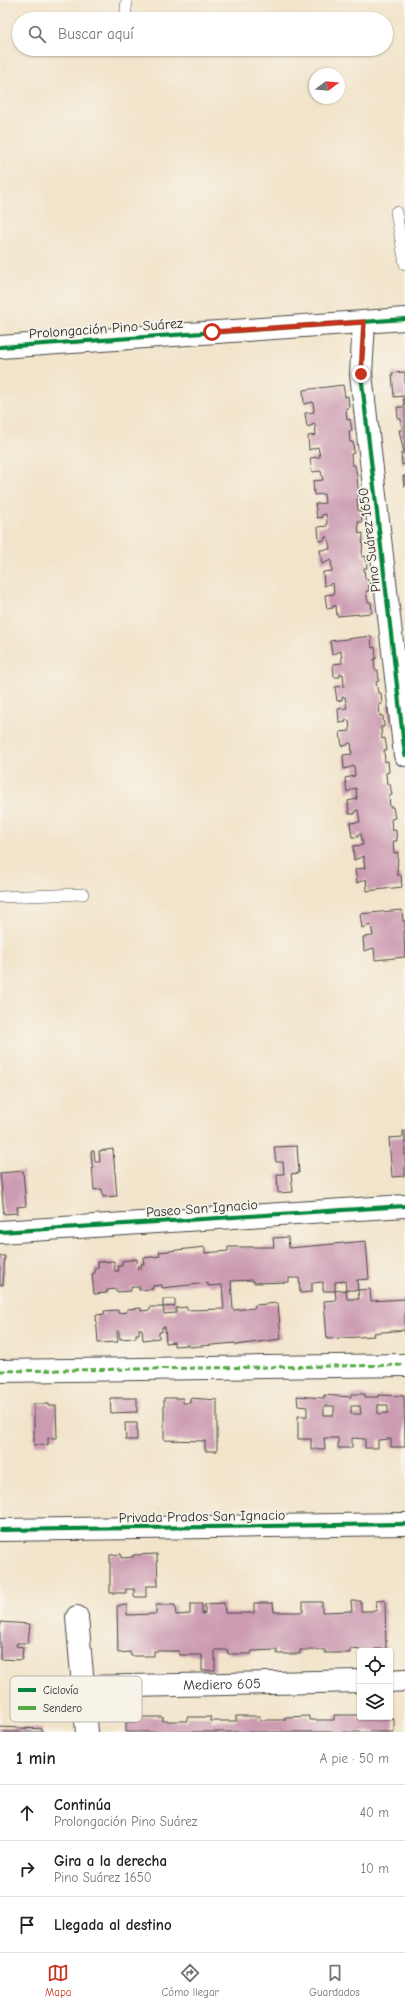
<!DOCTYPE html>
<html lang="es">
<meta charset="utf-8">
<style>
:root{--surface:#fff;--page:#f6f6f6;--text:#202124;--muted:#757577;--line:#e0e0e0;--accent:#c8321e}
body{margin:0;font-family:"Comic Neue",sans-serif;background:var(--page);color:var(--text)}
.controls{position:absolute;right:12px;bottom:12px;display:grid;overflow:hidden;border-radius:4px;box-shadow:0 1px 3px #0004}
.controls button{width:36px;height:36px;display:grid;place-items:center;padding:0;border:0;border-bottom:1px solid var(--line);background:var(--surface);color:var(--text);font:20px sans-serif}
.compass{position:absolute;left:309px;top:68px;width:36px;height:36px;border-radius:50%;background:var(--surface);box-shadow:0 1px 3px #0004;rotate:74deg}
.stop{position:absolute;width:12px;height:12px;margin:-9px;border:3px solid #c8321e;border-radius:50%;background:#fff}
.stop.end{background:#c8321e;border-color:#fff;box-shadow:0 1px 4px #0008}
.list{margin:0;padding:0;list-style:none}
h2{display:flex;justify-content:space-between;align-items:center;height:52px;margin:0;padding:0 16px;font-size:17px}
h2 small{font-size:13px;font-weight:400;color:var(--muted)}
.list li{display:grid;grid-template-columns:26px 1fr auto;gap:12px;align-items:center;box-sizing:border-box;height:56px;padding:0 16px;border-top:1px solid var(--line)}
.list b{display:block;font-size:15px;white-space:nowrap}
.list p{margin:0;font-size:13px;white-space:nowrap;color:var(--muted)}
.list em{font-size:13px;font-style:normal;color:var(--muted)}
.icon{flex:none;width:22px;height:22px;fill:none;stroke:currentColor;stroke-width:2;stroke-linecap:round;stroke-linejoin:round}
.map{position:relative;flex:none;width:405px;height:1732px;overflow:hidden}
.search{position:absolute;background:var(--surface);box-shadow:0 1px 3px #0004;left:12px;right:12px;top:12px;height:44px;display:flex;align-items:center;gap:10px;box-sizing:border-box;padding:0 14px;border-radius:22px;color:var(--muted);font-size:15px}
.sheet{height:220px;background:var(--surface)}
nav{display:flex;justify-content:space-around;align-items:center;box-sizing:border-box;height:56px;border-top:1px solid var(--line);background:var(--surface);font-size:11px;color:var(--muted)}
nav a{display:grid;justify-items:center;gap:2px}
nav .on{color:var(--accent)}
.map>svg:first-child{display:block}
.building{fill:#cc9bb2;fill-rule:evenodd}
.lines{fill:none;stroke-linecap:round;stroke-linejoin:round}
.service-casing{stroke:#494743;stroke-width:12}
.minor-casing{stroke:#494743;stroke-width:24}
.service{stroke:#fff;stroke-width:11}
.minor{stroke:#fff;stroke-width:22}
.quiet{stroke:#54ab44;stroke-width:3;stroke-dasharray:6 3;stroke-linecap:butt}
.cycleway-casing{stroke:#f7f3e8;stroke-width:6}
.cycleway{stroke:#00873e;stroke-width:4}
.route{stroke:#c8321e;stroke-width:5}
.labels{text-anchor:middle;stroke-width:3.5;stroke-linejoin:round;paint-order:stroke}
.street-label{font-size:14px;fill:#2b2b2b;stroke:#f7f3e8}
.key{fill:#f7f3e8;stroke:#bab7af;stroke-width:1}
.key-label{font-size:11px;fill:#2b2b2b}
</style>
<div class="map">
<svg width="405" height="1732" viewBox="0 0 405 1732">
<rect width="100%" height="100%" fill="#f7f3e8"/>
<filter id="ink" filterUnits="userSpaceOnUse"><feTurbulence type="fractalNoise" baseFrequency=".025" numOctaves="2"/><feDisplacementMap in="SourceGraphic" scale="8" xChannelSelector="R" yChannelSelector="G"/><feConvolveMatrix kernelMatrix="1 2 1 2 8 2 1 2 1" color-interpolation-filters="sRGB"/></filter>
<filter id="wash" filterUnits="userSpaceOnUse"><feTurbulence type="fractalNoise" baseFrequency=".012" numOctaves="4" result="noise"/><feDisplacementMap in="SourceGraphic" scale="16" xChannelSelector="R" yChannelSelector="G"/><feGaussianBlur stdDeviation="0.9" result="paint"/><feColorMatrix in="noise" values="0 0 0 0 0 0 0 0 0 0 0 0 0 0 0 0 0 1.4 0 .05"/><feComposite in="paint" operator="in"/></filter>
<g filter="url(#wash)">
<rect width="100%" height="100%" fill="#f2e4ca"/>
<g id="blocks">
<g class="building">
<path d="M405,372V405H404L403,396L394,397L392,373Z"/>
<path d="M343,385L345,397L348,396L349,408H346L347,420L350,419L352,431H349L350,442H353L354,453L351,454L352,465H355L357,476L359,499H357L358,511H361L362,522H358L359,534L363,533L362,557L366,556L367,568H364L365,579H368L369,591H366L368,602H371L372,613L337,616L336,606H333V608L327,609L325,595L334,594L333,583L324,586L323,572L332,571L331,560L322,564L320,550L330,549L328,537H325V540L319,541L318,527L327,526V522L326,514L322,515V517L317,518L315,504L325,503L324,494L314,495L313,481L323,480L321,471L312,472L310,458L320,457L318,447L309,450L308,436L316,435L315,424L307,427L305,413L314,412L313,402L304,404L303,390Z"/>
<path d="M397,407H405V464L402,465L401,453H404L399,430H402L401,419H398Z"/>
<path d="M403,476H405V486H404Z"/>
<path d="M371,636L372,648L375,647L376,659H374L375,670H378L379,681L376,682L378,693H381L382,704L379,705L380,716H383L384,727H381L382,739L385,738L387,750H384L385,762L388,761L389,772L386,773L387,784H390L392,795L389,796L390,807H393L395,818L391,819L392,830H396L397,841H393L394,853L398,852L397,875H401L402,887L367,891L366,879L357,883L355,869L365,868L364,862V856L354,860L353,846L363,845L361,834H358V837H352L350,823L360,822L358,810L355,811V814H349L348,801L357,799L356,788L347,792L345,778L355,776L354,766L344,769L343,755L352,754L351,743H348V745L342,746L340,732L350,731L349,720L345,721L346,722L339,723L338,709L347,708L345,697H342V700L337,701L335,687L344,686L343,674H340V677H334L333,664L342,663L341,651L332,655L330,641Z"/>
<path d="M391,703L394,726H390L387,704Z"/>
<path d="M402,910L403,921H405V932H404L405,957L375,960L374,948L364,951L363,937L373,936L371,925L362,928L360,914Z"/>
<path d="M403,1131H405V1176L392,1177L389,1138L403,1137Z"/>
<path d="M297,1146L299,1173L291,1174L293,1192L278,1193L277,1174H284L283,1162H276L274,1147Z"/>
<path d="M113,1149L117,1196L103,1197L102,1189L94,1190L91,1151H94L95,1162H100L99,1151Z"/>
<path d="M23,1171L26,1206L17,1207L18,1213L4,1214L0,1173Z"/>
<path d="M288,1237L289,1248L366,1241L369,1279L357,1280L358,1290H346L347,1299H359L358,1290L370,1289L371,1301L405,1299V1334L404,1330L373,1333L374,1336L327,1339L324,1301L336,1300L335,1291L346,1290L345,1281L335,1282V1291H323V1282L312,1283V1292L300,1293L299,1278H289V1282L254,1283L253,1280L231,1281L233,1310L255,1308V1305L278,1303L281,1339L236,1345L235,1343L190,1347L189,1345L174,1346V1342L166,1343L165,1327H162V1332H159V1338L143,1340L142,1329H139V1334H136V1338L120,1339L119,1331H117L118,1342L98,1343L96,1315L105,1314L104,1311L118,1310V1313L127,1312V1309L141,1308V1311L150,1310V1307H163L164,1314L176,1313V1308L187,1307V1310L224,1309L222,1285L208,1286V1283L162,1288V1285L153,1286V1289L139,1290V1287H131V1291L116,1292V1289L107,1290V1293L94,1294L92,1274L95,1273V1268H98V1262L114,1261L115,1271H119L118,1266H122V1261L137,1259L138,1270L141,1269V1264H144L143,1258L160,1256L159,1252L205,1247V1253L228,1251V1247H274L273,1238Z"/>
<path d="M0,1256H5L3,1285H0Z"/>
<path d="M163,1299H175V1306L163,1307Z"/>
<path d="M351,1394H365V1397H378V1395L404,1396L405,1447H391V1439L378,1440V1448H365V1439L352,1438V1448H338V1438H324L325,1449H311V1439H298V1416H307V1407L298,1406L297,1396L324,1398V1395L351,1397ZM378,1405H388V1413L378,1414ZM324,1406H334V1415H324ZM351,1406H360L361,1414H351Z"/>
<path d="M110,1398H137V1412L111,1413Z"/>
<path d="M164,1398H183V1403H190V1398L217,1400V1451H205V1441L164,1440Z"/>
<path d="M34,1404H48V1406H56L57,1438H48V1445H34Z"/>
<path d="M125,1423H137V1440H126Z"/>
<path d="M121,1554V1558L133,1557V1555L157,1554L158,1586H146V1597H134V1589H126V1593H110V1555Z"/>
<path d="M385,1600L386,1649H375V1651L350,1649V1653H325V1650H300V1654H277V1650L252,1651L251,1654H228V1650H215V1670L202,1671V1655H180L179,1651H154V1656H131L130,1652L118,1653L117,1606L127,1605V1615L156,1614V1605H175L176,1615L190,1614V1604H202V1614L205,1613V1604L224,1603L225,1613H254V1603H273L274,1612H303V1602H322V1612L352,1611L351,1601H361V1611H377L376,1601Z"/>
<path d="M0,1622L30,1624L28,1643H17L16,1646L23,1647L22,1660L0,1659Z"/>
<path d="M334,1715H358V1718L370,1717L394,1718V1732H126V1722H138V1717H163V1721H187V1717H211V1721H236V1716H260V1720H285V1717L309,1716V1720H334Z"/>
<path d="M0,1727L42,1729V1732H0Z"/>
</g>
</g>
</g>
<g filter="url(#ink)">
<use href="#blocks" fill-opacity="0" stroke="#494743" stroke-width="1"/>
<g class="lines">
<defs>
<g id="service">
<path d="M125,19L127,0"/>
<path d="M396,212L405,264"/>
<path d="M0,897L83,894"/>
</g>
<g id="minor">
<path d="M364,322L361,374L405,755"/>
<path d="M0,347L405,319"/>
<path d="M0,1232L405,1206"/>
<path d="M0,1371L405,1365"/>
<path d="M0,1530L405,1524"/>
<path d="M77,1617L87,1732"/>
<path d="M390,1681L405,1680"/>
<path id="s1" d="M83,1687L360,1681"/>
</g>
</defs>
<use href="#service" class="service-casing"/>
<use href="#minor" class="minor-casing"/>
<use href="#service" class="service"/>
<use href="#minor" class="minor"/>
<path class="quiet" d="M0,1371L405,1365"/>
<defs>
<g id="cycleway">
<path d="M364,322L361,374L405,755"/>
<path d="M0,347L405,319"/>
<path d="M0,1232L405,1206"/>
<path d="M0,1530L405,1524"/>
</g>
</defs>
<use href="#cycleway" class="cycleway-casing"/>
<use href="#cycleway" class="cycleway"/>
</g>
</g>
<g class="lines" filter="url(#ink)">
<path class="route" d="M212,332L364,322L361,374"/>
</g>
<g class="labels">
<g class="street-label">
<text transform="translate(106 328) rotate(-4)" y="5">Prolongación Pino Suárez</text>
<text transform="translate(369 540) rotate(-97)" y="5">Pino Suárez 1650</text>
<text transform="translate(202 1208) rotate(-4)" y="5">Paseo San Ignacio</text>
<text transform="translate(202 1516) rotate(-1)" y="5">Privada Prados San Ignacio</text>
<text dy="5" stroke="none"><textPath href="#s1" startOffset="139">Mediero 605</textPath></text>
</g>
</g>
<rect x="10" y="1676" width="132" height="46" rx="6" class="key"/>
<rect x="18" y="1688" width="18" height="4" fill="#00873e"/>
<rect x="18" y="1706" width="18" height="4" fill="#54ab44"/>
<g class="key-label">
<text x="43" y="1694">Ciclovía</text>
<text x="43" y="1712">Sendero</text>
</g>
</svg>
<div class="controls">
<button><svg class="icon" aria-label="locate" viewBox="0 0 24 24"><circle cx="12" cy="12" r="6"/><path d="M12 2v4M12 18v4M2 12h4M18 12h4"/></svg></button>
<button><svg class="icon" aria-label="layers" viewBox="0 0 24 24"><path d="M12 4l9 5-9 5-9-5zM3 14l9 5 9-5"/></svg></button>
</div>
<svg class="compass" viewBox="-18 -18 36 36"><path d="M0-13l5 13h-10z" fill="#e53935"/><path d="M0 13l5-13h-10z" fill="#757577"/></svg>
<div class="stop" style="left:212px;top:332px"></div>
<div class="stop end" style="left:361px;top:374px"></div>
<div class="search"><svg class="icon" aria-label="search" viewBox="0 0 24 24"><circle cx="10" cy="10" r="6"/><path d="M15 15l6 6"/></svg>Buscar aquí</div>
</div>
<section class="sheet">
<h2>1 min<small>A pie · 50 m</small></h2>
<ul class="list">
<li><svg class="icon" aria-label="ahead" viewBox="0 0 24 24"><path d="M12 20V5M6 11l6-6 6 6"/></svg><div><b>Continúa</b><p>Prolongación Pino Suárez</p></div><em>40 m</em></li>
<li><svg class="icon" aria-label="right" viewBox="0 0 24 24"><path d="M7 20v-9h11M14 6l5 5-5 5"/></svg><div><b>Gira a la derecha</b><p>Pino Suárez 1650</p></div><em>10 m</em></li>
<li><svg class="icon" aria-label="arrive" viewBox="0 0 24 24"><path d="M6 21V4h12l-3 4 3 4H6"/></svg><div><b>Llegada al destino</b></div></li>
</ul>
</section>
<nav>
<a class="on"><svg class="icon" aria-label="map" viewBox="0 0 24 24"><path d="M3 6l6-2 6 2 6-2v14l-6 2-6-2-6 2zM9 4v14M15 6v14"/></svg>Mapa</a>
<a><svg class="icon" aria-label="directions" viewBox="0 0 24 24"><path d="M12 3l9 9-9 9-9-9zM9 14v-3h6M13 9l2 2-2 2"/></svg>Cómo llegar</a>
<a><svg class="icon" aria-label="saved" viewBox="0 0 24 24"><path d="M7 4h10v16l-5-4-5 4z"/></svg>Guardados</a>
</nav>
